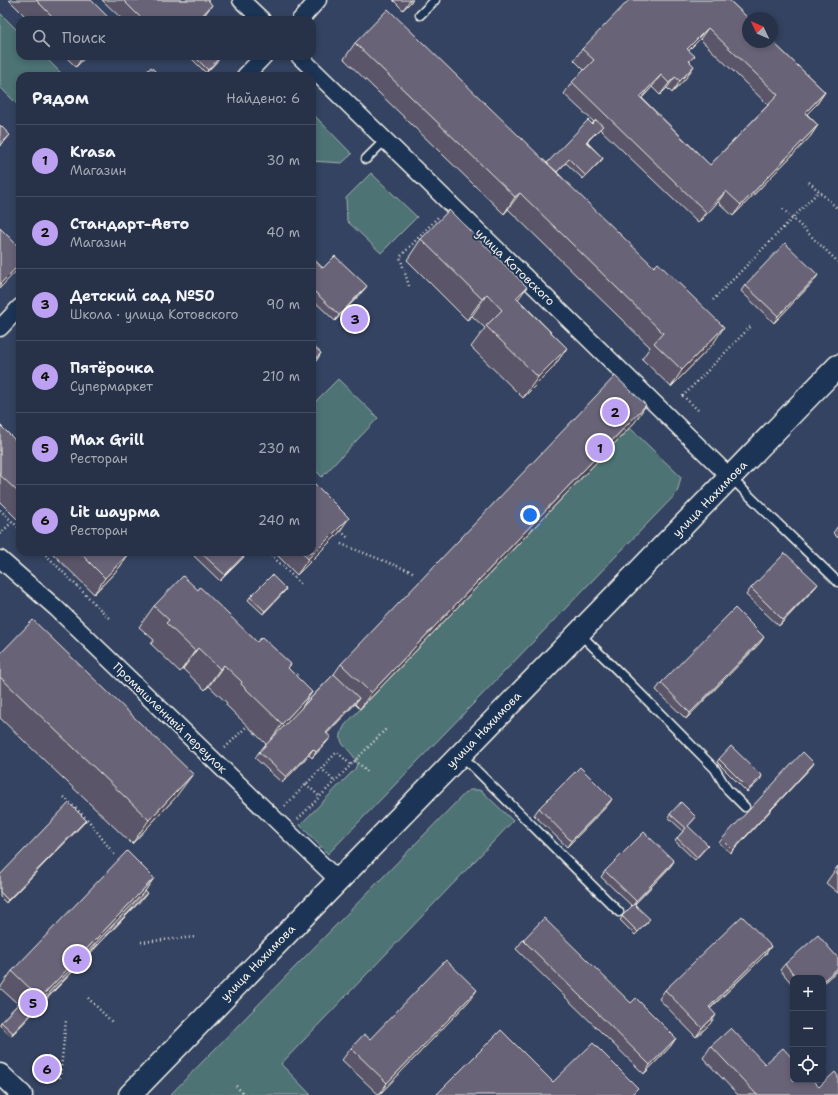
<!DOCTYPE html>
<html lang="ru">
<meta charset="utf-8">
<style>
:root{--surface:#273249;--page:#333e53;--text:#f1f3f6;--muted:#a4aab4;--line:#434d61;--accent:#bca0f2}
body{margin:0;font-family:"Shantell Sans",sans-serif;background:var(--page);color:var(--text)}
.controls{position:absolute;right:12px;bottom:12px;display:grid;overflow:hidden;border-radius:8px;box-shadow:0 2px 6px #0003}
.controls button{width:36px;height:36px;display:grid;place-items:center;padding:0;border:0;border-bottom:1px solid var(--line);background:var(--surface);color:var(--text);font:20px sans-serif}
.compass{position:absolute;left:742px;top:12px;width:36px;height:36px;border-radius:50%;background:var(--surface);box-shadow:0 2px 6px #0003;rotate:314deg}
.you{position:absolute;left:530px;top:515px;width:14px;height:14px;margin:-10px;border:3px solid #fff;border-radius:50%;background:#1a73e8;box-shadow:0 0 0 6px #1a73e833}
.badge{display:grid;place-items:center;width:26px;height:26px;border-radius:50%;background:var(--accent);color:#111;font-size:13px;font-weight:700}
.pin{position:absolute;translate:-50% -50%;border:2px solid #fff;box-shadow:0 1px 4px #0006}
.list{margin:0;padding:0;list-style:none}
h2{display:flex;justify-content:space-between;align-items:center;height:52px;margin:0;padding:0 16px;font-size:17px}
h2 small{font-size:13px;font-weight:400;color:var(--muted)}
.list li{display:grid;grid-template-columns:26px 1fr auto;gap:12px;align-items:center;box-sizing:border-box;height:72px;padding:0 16px;border-top:1px solid var(--line)}
.list b{display:block;font-size:15px;white-space:nowrap}
.list p{margin:0;font-size:13px;white-space:nowrap;color:var(--muted)}
.list em{font-size:13px;font-style:normal;color:var(--muted)}
.icon{flex:none;width:22px;height:22px;fill:none;stroke:currentColor;stroke-width:2;stroke-linecap:round;stroke-linejoin:round}
.map{position:relative;flex:none;width:838px;height:1095px;overflow:hidden}
.search{position:absolute;background:var(--surface);box-shadow:0 2px 6px #0003;left:16px;top:16px;width:300px;height:44px;display:flex;align-items:center;gap:10px;box-sizing:border-box;padding:0 14px;border-radius:12px;color:var(--muted);font-size:15px}
.panel{position:absolute;background:var(--surface);box-shadow:0 2px 6px #0003;left:16px;top:72px;width:300px;height:484px;border-radius:12px}
.map>svg:first-child{display:block}
.green{fill:#4e7375;stroke:#a1b2ae}
.lines{fill:none;stroke-linecap:round;stroke-linejoin:round}
.service-casing{stroke:#f4f1e8;stroke-width:11}
.minor-casing{stroke:#f4f1e8;stroke-width:19}
.tertiary-casing{stroke:#f4f1e8;stroke-width:23}
.primary-casing{stroke:#f4f1e8;stroke-width:25}
.path{stroke:#f4f1e8;stroke-width:2.5;stroke-dasharray:1 3;stroke-linecap:butt}
.service{stroke:#1d3557;stroke-width:8}
.minor{stroke:#1d3557;stroke-width:16}
.tertiary{stroke:#1d3557;stroke-width:20}
.primary{stroke:#1d3557;stroke-width:22}
.wall{fill:#5a5567;stroke:#f4f1e8;fill-rule:evenodd}
.shaded-wall{fill:#4a4554;stroke:#f4f1e8}
.building{fill:#696378;stroke:#f4f1e8;fill-rule:evenodd}
.labels{text-anchor:middle;stroke-width:3.5;stroke-linejoin:round;paint-order:stroke}
.street-label{font-size:12px;fill:#f4f1e8;stroke:#1d3557}
</style>
<div class="map">
<svg width="838" height="1095" viewBox="0 0 838 1095">
<rect width="100%" height="100%" fill="#344361"/>
<filter id="ink" filterUnits="userSpaceOnUse"><feTurbulence type="fractalNoise" baseFrequency=".025" numOctaves="2"/><feDisplacementMap in="SourceGraphic" scale="8" xChannelSelector="R" yChannelSelector="G"/><feConvolveMatrix kernelMatrix="1 2 1 2 8 2 1 2 1" color-interpolation-filters="sRGB"/></filter>
<g filter="url(#ink)">
<g class="green">
<path d="M0,13L20,33V56H44L64,76H20V107L0,87Z"/>
<path d="M312,113L352,154L342,163L312,161Z"/>
<path d="M371,173L417,217L381,253L347,221L346,198Z"/>
<path d="M338,379L378,418L322,477L312,467V405Z"/>
<path d="M629,427L681,477L677,493L328,854L300,825L355,769L357,764C352,746 332,747 345,725Z"/>
<path d="M470,790H479L483,792L513,821L281,1064L311,1095H170L466,792Z"/>
</g>
<g class="lines">
<defs>
<g id="service">
<path d="M420,15L435,0"/>
<path d="M366,159L385,140"/>
<path d="M731,478L838,582"/>
<path d="M580,634L626,679L715,769L727,789L745,807"/>
<path d="M461,755L619,912"/>
</g>
<g id="minor">
<path d="M241,0L262,20"/>
<path d="M300,20L318,0"/>
<path d="M299,56L731,478"/>
<path d="M245,76L264,56"/>
<path d="M0,328L20,307"/>
<path d="M0,559L56,608L338,880"/>
</g>
<path id="tertiary" d="M0,1074L22,1095"/>
<path id="primary" d="M130,1095L838,366"/>
</defs>
<use href="#service" class="service-casing"/>
<use href="#minor" class="minor-casing"/>
<use href="#tertiary" class="tertiary-casing"/>
<use href="#primary" class="primary-casing"/>
<g class="path">
<path d="M809,182L838,209"/>
<path d="M783,209L838,262"/>
<path d="M409,286L400,257L439,216"/>
<path d="M713,300L819,191"/>
<path d="M698,410L683,396L752,325"/>
<path d="M0,510L20,529"/>
<path d="M338,528L348,538"/>
<path d="M0,534L12,522"/>
<path d="M341,544L415,573"/>
<path d="M43,552L109,618"/>
<path d="M268,552L302,585"/>
<path d="M294,678L298,673"/>
<path d="M225,748L247,726"/>
<path d="M355,760L369,773"/>
<path d="M321,768L335,782"/>
<path d="M306,784L320,797"/>
<path d="M64,797L89,821L116,857"/>
<path d="M285,806L337,752L351,765"/>
<path d="M298,819L387,728"/>
<path d="M141,942L196,937"/>
<path d="M88,998L113,1023"/>
<path d="M60,1078L66,1020"/>
<path d="M236,1086L245,1095"/>
</g>
<use href="#service" class="service"/>
<use href="#minor" class="minor"/>
<use href="#tertiary" class="tertiary"/>
<use href="#primary" class="primary"/>
</g>
<g class="wall">
<path d="M9,0H91L111,20H29Z"/>
<path d="M102,0H208L204,16L201,20H123Z"/>
<path d="M393,0H413L403,10Z"/>
<path d="M729,0L825,92L817,104L807,114L818,125L810,137L733,216L718,202L698,223L600,129L587,142L603,158L601,161L583,179L566,163L557,172L713,344L671,387L642,359L650,347L508,209L504,214L344,59L355,43L547,163L594,122L564,94L572,82L584,70L574,60L582,49ZM700,39L768,105L710,165L642,98L652,87L660,95L667,88L672,93L686,78L690,62L689,50Z"/>
<path d="M65,56H86L76,67Z"/>
<path d="M160,56H166L163,59Z"/>
<path d="M189,56H222L206,73Z"/>
<path d="M421,239L518,299L567,348L552,369L523,398L471,347L485,328L472,316L467,320L407,260Z"/>
<path d="M312,258L323,268L367,286L362,292L335,321L312,299Z"/>
<path d="M814,281L774,323L741,291L745,285Z"/>
<path d="M635,422L360,709L355,704L327,733L326,743L312,758L309,755L282,783L255,758L259,752L266,744L226,705L227,703L209,686L205,690L183,669L180,672L151,644L154,640L139,627L154,606L198,590L257,642L291,664L288,668L312,692L301,708L334,674L341,664Z"/>
<path d="M0,425L20,445V522L0,502Z"/>
<path d="M838,526V538L833,533Z"/>
<path d="M338,534L297,575L274,552H312Z"/>
<path d="M51,552H130L119,568L94,594Z"/>
<path d="M197,552H249L220,581L194,556Z"/>
<path d="M818,584L813,590L779,626L746,595L751,588Z"/>
<path d="M286,589L263,614L248,600L250,597Z"/>
<path d="M760,643L686,719L656,690L661,683Z"/>
<path d="M0,654L175,798L132,844L0,718Z"/>
<path d="M719,759L760,780L747,792L717,762Z"/>
<path d="M812,766L731,853L719,843L722,839Z"/>
<path d="M608,805L567,847L534,815L539,808Z"/>
<path d="M670,814L696,817L688,826L706,848L695,860L675,841L683,831L668,817Z"/>
<path d="M86,820L84,823L6,903L0,897V875Z"/>
<path d="M674,861L670,867L635,904L648,922L635,935L620,920L632,906L601,877L605,871Z"/>
<path d="M838,866V893L826,883Z"/>
<path d="M154,878L145,891V896L11,1036L0,1026V1024L1,1022L18,1004L0,988L12,971Z"/>
<path d="M523,940L631,1003L676,1038L670,1047L644,1074L516,949Z"/>
<path d="M771,946L765,955L710,1009V1024L696,1037L659,999L665,990Z"/>
<path d="M785,964L838,968V970L823,983V978H793V985L780,970Z"/>
<path d="M469,1001L379,1095L342,1060L351,1048Z"/>
<path d="M711,1046L765,1064L838,1095H738L703,1058Z"/>
<path d="M39,1065L57,1070L49,1079L37,1068Z"/>
</g>
<g class="shaded-wall">
<path d="M410,0H413L403,10Z"/>
<path d="M212,5L204,16L201,20H198Z"/>
<path d="M708,28L700,39L679,60L687,49Z"/>
<path d="M83,56H86L76,67Z"/>
<path d="M221,56H222L206,73L208,70Z"/>
<path d="M694,66L686,78L672,93L680,81Z"/>
<path d="M661,75L652,87L632,108L640,97Z"/>
<path d="M675,77L667,88L660,95L669,83Z"/>
<path d="M825,92L817,104L797,124L805,113Z"/>
<path d="M818,125L810,137L733,216L741,205Z"/>
<path d="M603,126L584,145L586,142Z"/>
<path d="M10,135L5,141L0,146V145Z"/>
<path d="M603,158L601,161L583,179L586,176Z"/>
<path d="M726,191L718,202L698,223L706,212Z"/>
<path d="M520,193L508,209L504,214L515,197Z"/>
<path d="M20,264V267L0,288V284Z"/>
<path d="M818,275L814,281L774,323L778,316Z"/>
<path d="M367,286L362,292L335,321L339,315Z"/>
<path d="M527,287L512,308L516,298Z"/>
<path d="M487,294L472,316L467,320L482,299Z"/>
<path d="M724,327L713,344L671,387L682,370Z"/>
<path d="M567,348L552,369L523,398L538,377Z"/>
<path d="M321,353L317,360L312,364V363Z"/>
<path d="M646,405L635,422L360,709L371,693Z"/>
<path d="M349,518L338,534L297,575L308,559Z"/>
<path d="M130,552L119,568L94,594L105,578Z"/>
<path d="M247,552H249L220,581L225,575Z"/>
<path d="M818,584L813,590L779,626L783,620Z"/>
<path d="M286,589L284,592L263,614L265,611Z"/>
<path d="M764,637L760,643L686,719L690,713Z"/>
<path d="M198,648L183,669L180,672L195,651Z"/>
<path d="M224,665L209,686L205,690L220,669Z"/>
<path d="M312,692L298,713L267,745L282,724Z"/>
<path d="M359,698L355,704L322,739L326,733Z"/>
<path d="M331,737L326,743L312,758L316,752Z"/>
<path d="M313,749L309,755L282,783L286,777Z"/>
<path d="M814,763L812,766L731,853L733,850Z"/>
<path d="M193,774L175,798L132,844L149,820Z"/>
<path d="M762,776L760,780L747,792L749,789Z"/>
<path d="M612,799L608,805L567,847L571,841Z"/>
<path d="M86,820L84,823L6,903L8,900Z"/>
<path d="M674,861L670,867L632,907L636,901Z"/>
<path d="M154,878L143,894L28,1014L40,998Z"/>
<path d="M147,893L145,896L11,1036L13,1033Z"/>
<path d="M771,946L765,955L702,1016L709,1007Z"/>
<path d="M838,968V970L823,983V981Z"/>
<path d="M477,990L469,1001L379,1095L387,1083Z"/>
<path d="M716,1015L710,1024L696,1037L702,1028Z"/>
<path d="M676,1038L670,1047L644,1074L650,1065Z"/>
</g>
<g class="building">
<path d="M36,0H91L111,20H56Z"/>
<path d="M123,0H208L212,5L198,20H143Z"/>
<path d="M629,0H729L748,18V42H772V41L825,92L805,113L818,125L741,205L726,191L706,212L572,82L594,60L582,49ZM708,28L778,95L710,165L640,97L661,75L669,83L675,77L680,81L694,66L689,61L695,56L687,49Z"/>
<path d="M388,9L654,267L658,263L724,327L682,370L654,343L663,333L520,193L515,197L355,43Z"/>
<path d="M194,56H221L208,70Z"/>
<path d="M151,67L160,76H143Z"/>
<path d="M588,120L592,124L596,120L603,126L586,142L603,158L586,176L569,159L557,172L547,163Z"/>
<path d="M0,125L10,135L0,145Z"/>
<path d="M449,210L527,287L516,298L567,348L538,377L486,326L502,310L487,294L482,299L421,239Z"/>
<path d="M0,228L20,248V264L0,284Z"/>
<path d="M785,243L818,275L778,316L745,285Z"/>
<path d="M335,256L367,286L339,315L315,292L312,296V258L323,268Z"/>
<path d="M312,345L321,353L312,363Z"/>
<path d="M615,376L646,405L371,693L341,664Z"/>
<path d="M0,425L20,445V494L0,475Z"/>
<path d="M312,481L349,518L308,559L302,552H312Z"/>
<path d="M79,552H130L105,578Z"/>
<path d="M200,552H247L225,575Z"/>
<path d="M785,553L818,584L783,620L751,588Z"/>
<path d="M272,575L286,589L265,611L250,597Z"/>
<path d="M183,576L198,590L200,587L257,642L262,637L291,664L288,668L312,692L282,724L241,684L242,682L224,665L220,669L198,648L195,651L166,623L169,620L154,606Z"/>
<path d="M735,608L764,637L690,713L661,683Z"/>
<path d="M33,620L193,774L149,820L0,677V654Z"/>
<path d="M334,674L359,698L326,733L331,737L316,752L313,749L286,777L259,752Z"/>
<path d="M731,746L762,776L749,789L719,759Z"/>
<path d="M803,752L814,763L733,850L722,839Z"/>
<path d="M580,767L612,799L571,841L539,808Z"/>
<path d="M681,802L696,817L688,826L708,845L697,857L677,838L686,828L670,814Z"/>
<path d="M69,803L86,820L8,900L0,892V875Z"/>
<path d="M644,832L674,861L636,901L605,871Z"/>
<path d="M127,851L154,878L40,998L12,971Z"/>
<path d="M838,866V874L834,871Z"/>
<path d="M145,891L147,893L13,1033L1,1022L20,1002L31,1011Z"/>
<path d="M634,904L650,919L638,932L622,916Z"/>
<path d="M742,916L771,946L709,1007L716,1015L702,1028L665,990Z"/>
<path d="M544,918L631,1003L636,998L676,1038L650,1065L523,940Z"/>
<path d="M818,935L838,958V968L823,981V978H797L785,964Z"/>
<path d="M446,960L477,990L387,1083L351,1048L364,1034L370,1039Z"/>
<path d="M731,1028L765,1064L783,1048L793,1059V1080H812L819,1087L835,1072L838,1076V1095H757L711,1046Z"/>
<path d="M501,1030L553,1082L593,1043L638,1088L631,1095H436Z"/>
<path d="M48,1056L60,1067L51,1076L39,1065Z"/>
</g>
</g>
<g class="labels">
<g class="street-label">
<text transform="translate(515 267) rotate(44)" y="4">улица Котовского</text>
<text transform="translate(710 499) rotate(-46)" y="4">улица Нахимова</text>
<text transform="translate(170 718) rotate(44)" y="4">Промышленный переулок</text>
<text transform="translate(484 730) rotate(-46)" y="4">улица Нахимова</text>
<text transform="translate(258 963) rotate(-46)" y="4">улица Нахимова</text>
</g>
</g>
</svg>
<div class="controls">
<button>+</button>
<button>−</button>
<button><svg class="icon" aria-label="locate" viewBox="0 0 24 24"><circle cx="12" cy="12" r="6"/><path d="M12 2v4M12 18v4M2 12h4M18 12h4"/></svg></button>
</div>
<svg class="compass" viewBox="-18 -18 36 36"><path d="M0-13l5 13h-10z" fill="#e53935"/><path d="M0 13l5-13h-10z" fill="#a4aab4"/></svg>
<div class="you"></div>
<div class="pin badge" style="left:600px;top:448px">1</div>
<div class="pin badge" style="left:615px;top:412px">2</div>
<div class="pin badge" style="left:355px;top:319px">3</div>
<div class="pin badge" style="left:77px;top:959px">4</div>
<div class="pin badge" style="left:33px;top:1003px">5</div>
<div class="pin badge" style="left:47px;top:1069px">6</div>
<div class="search"><svg class="icon" aria-label="search" viewBox="0 0 24 24"><circle cx="10" cy="10" r="6"/><path d="M15 15l6 6"/></svg>Поиск</div>
<section class="panel">
<h2>Рядом<small>Найдено: 6</small></h2>
<ul class="list">
<li><span class="badge">1</span><div><b>Krasa</b><p>Магазин</p></div><em>30 m</em></li>
<li><span class="badge">2</span><div><b>Стандарт-Авто</b><p>Магазин</p></div><em>40 m</em></li>
<li><span class="badge">3</span><div><b>Детский сад №50</b><p>Школа · улица Котовского</p></div><em>90 m</em></li>
<li><span class="badge">4</span><div><b>Пятёрочка</b><p>Супермаркет</p></div><em>210 m</em></li>
<li><span class="badge">5</span><div><b>Max Grill</b><p>Ресторан</p></div><em>230 m</em></li>
<li><span class="badge">6</span><div><b>Lit шаурма</b><p>Ресторан</p></div><em>240 m</em></li>
</ul>
</section>
</div>
